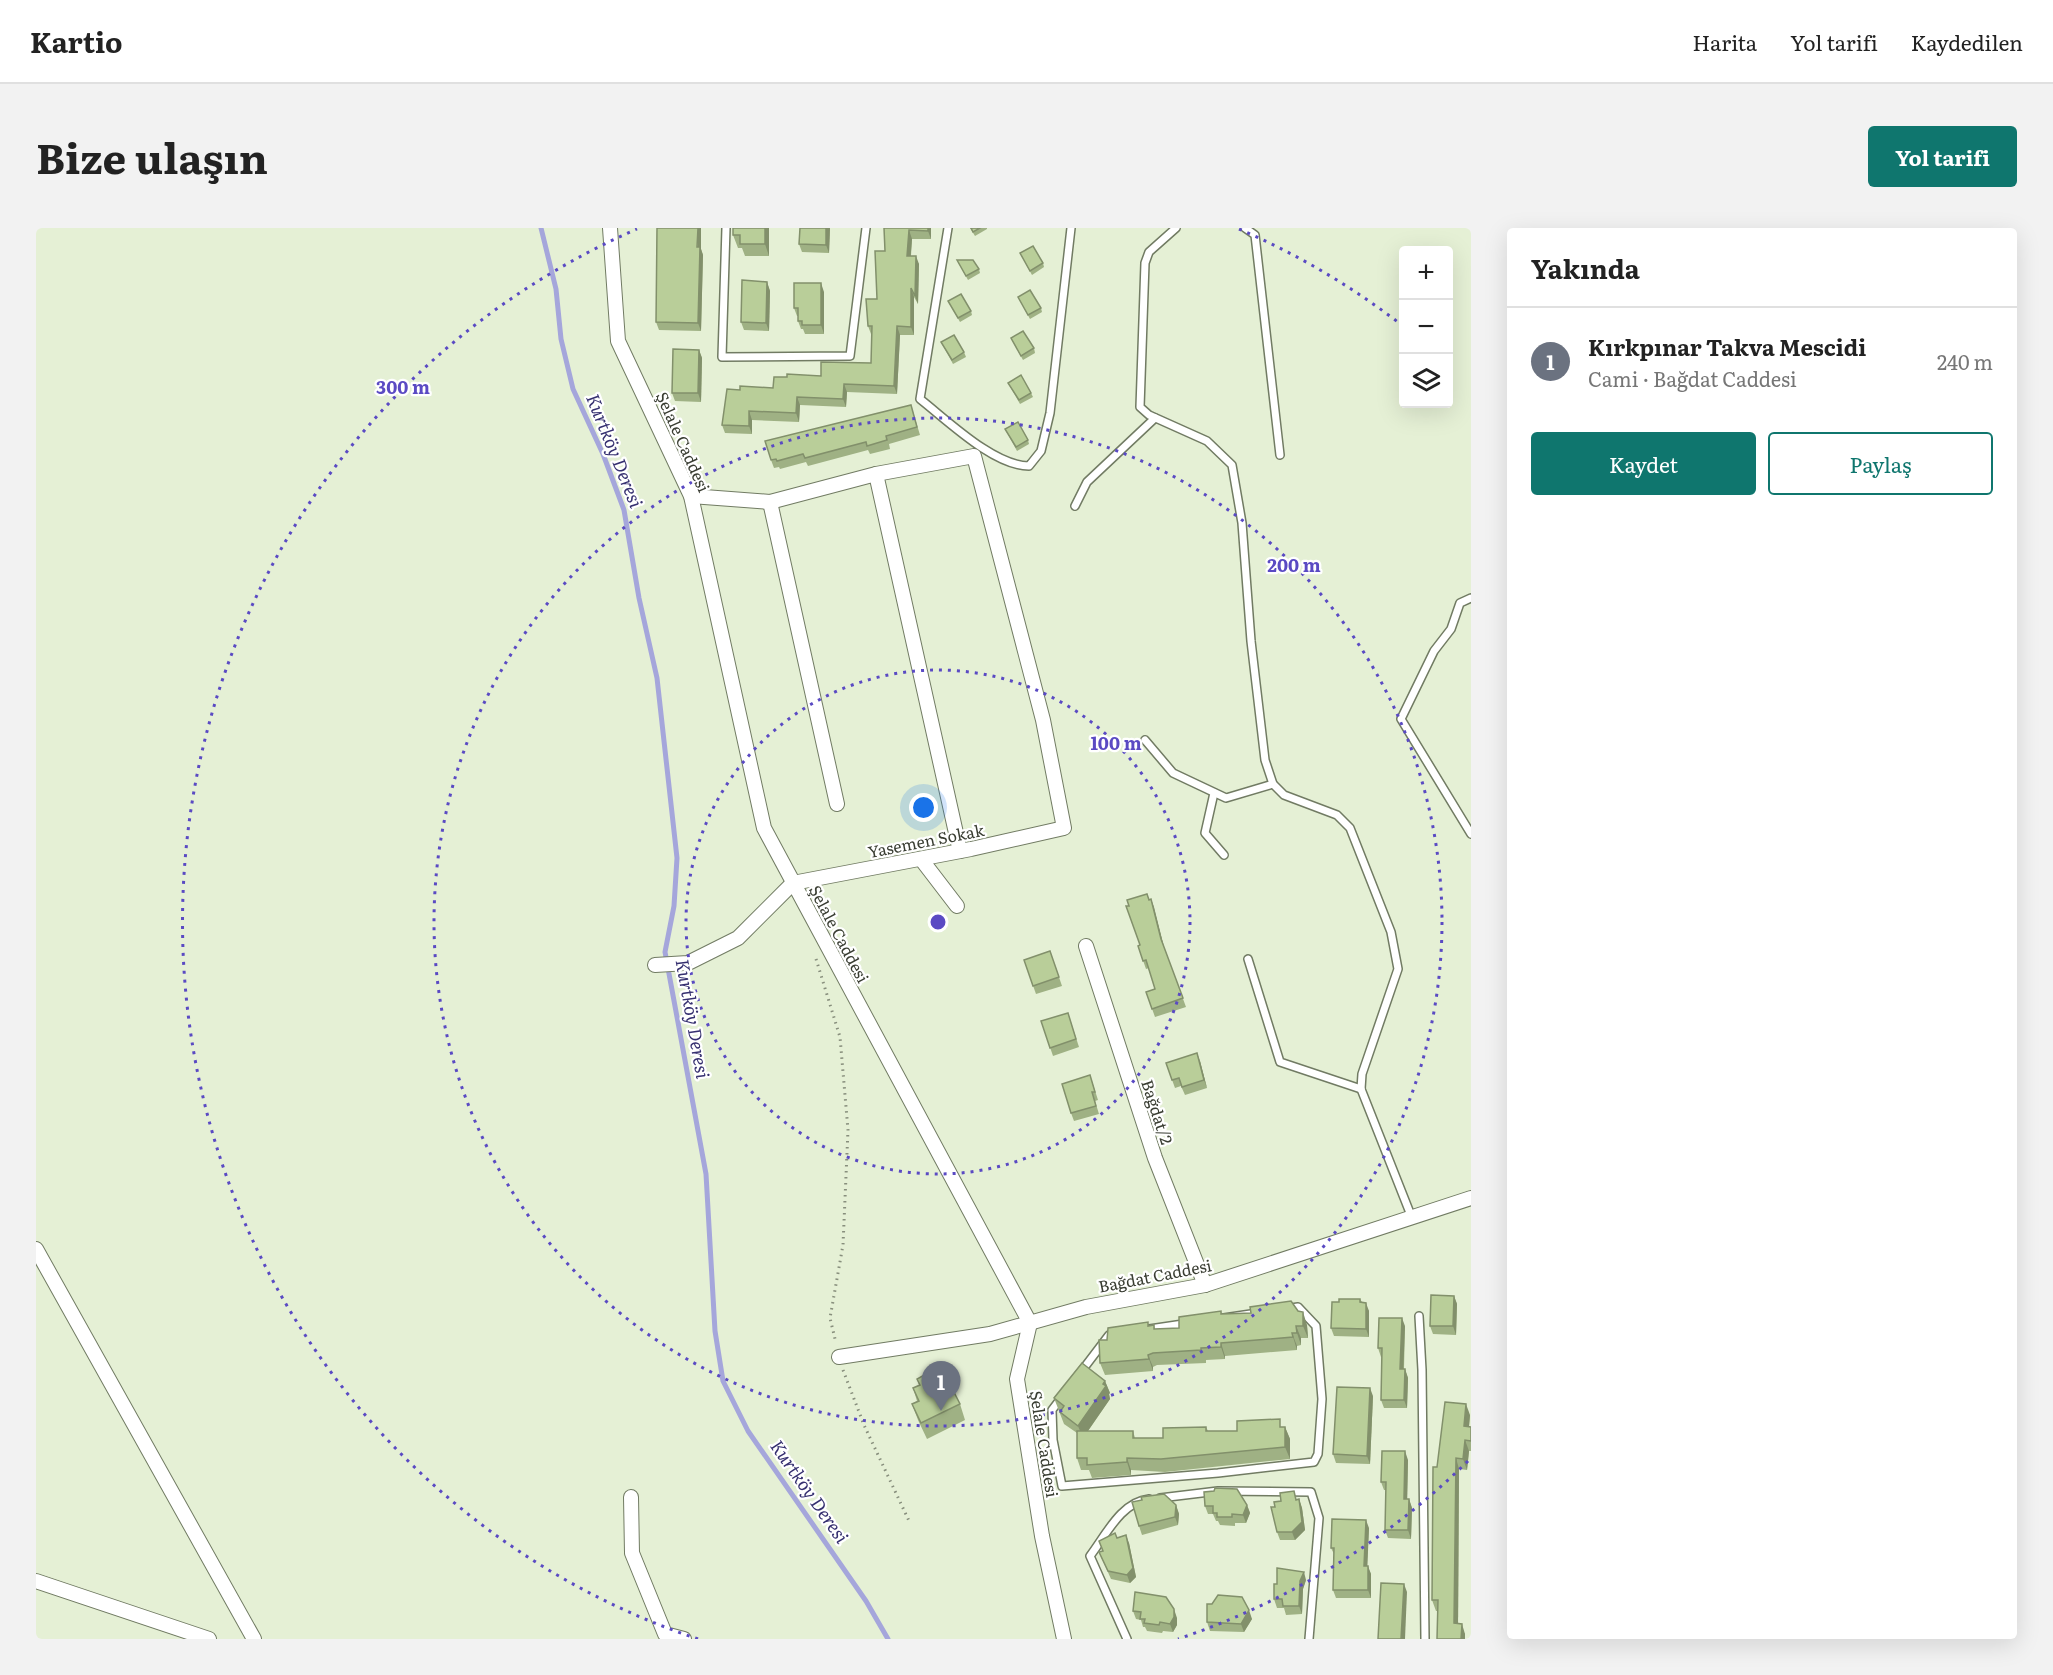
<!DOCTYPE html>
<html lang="tr">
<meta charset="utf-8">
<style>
:root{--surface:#fff;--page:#f2f2f2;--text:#222;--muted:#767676;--line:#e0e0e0;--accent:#0f766e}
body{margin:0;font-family:Literata,serif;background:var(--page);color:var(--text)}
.controls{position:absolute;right:18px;top:18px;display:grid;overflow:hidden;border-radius:6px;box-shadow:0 6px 24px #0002}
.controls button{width:54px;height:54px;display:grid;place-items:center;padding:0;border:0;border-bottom:2px solid var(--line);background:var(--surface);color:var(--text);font:30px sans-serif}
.you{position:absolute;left:888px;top:580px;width:21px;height:21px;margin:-15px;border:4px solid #fff;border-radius:50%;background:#1a73e8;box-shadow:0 0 0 9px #1a73e833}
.badge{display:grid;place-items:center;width:39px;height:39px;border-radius:50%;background:var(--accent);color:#fff;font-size:20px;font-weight:700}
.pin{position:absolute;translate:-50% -50px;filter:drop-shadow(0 2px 3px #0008)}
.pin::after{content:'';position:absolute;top:32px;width:21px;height:18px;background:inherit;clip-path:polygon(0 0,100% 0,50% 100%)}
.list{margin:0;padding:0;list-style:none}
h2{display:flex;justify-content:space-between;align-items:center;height:78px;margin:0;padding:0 24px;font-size:26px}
h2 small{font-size:20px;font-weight:400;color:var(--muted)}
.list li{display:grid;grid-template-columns:39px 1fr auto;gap:18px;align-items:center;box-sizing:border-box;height:108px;padding:0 24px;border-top:2px solid var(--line)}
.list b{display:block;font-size:22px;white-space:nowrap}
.list p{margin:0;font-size:20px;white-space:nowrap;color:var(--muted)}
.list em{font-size:20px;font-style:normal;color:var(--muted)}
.actions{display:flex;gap:12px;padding:18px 24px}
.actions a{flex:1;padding:14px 0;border:2px solid var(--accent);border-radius:6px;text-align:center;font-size:21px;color:var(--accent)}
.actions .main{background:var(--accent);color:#fff}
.icon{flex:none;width:33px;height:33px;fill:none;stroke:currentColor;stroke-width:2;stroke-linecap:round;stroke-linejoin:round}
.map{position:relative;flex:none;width:1435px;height:1411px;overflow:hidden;border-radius:6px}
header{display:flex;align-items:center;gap:36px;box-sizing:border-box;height:84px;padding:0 30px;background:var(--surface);border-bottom:2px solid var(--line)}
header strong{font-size:28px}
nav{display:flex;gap:33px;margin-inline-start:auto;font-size:21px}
.intro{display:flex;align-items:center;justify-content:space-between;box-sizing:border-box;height:144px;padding:0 36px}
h1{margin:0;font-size:42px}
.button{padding:15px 27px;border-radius:6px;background:var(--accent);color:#fff;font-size:21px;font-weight:700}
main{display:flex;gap:36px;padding:0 36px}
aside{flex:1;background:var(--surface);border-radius:6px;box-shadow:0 6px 24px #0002}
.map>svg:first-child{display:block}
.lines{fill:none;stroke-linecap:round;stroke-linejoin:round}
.stream{stroke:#a5a6db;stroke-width:5}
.lane-casing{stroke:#717b63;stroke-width:10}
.street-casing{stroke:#717b63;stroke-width:16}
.path{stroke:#878e7c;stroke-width:3;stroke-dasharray:1.5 4.5;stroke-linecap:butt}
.lane{stroke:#fff;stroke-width:7}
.street{stroke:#fff;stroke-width:14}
.wall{fill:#9fb184}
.shaded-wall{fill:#82906b}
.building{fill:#b9ce99;stroke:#82906b;stroke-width:1.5}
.ring{fill:none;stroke:#5a4ac3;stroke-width:3;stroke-dasharray:3 6}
.labels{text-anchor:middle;stroke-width:4.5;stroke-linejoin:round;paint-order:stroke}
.street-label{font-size:16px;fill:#393d32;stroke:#fff}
.water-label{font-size:18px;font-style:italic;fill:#363070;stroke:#fff}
.centre{fill:#5a4ac3;stroke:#fff;stroke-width:3}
.ring-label{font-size:18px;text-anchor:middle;font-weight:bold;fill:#5a4ac3;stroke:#fff;stroke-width:4.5;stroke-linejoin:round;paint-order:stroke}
</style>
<header>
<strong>Kartio</strong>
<nav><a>Harita</a><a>Yol tarifi</a><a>Kaydedilen</a></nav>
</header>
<div class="intro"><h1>Bize ulaşın</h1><a class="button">Yol tarifi</a></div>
<main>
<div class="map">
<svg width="1435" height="1411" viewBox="0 0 1435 1411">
<rect width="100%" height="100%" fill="#e5f0d5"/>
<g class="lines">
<path class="stream" d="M505,0L520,61L525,111L537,161L567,226L588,282L603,370L621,450L641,630L638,678L629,724L670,946L679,1103L687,1153L712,1203L830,1373L852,1411"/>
<defs>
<g id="lane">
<path d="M690,0L686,129L814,128L830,0"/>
<path d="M912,0L884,171C912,193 958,238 993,238L1005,223L1014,185L1035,0"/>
<path d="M1140,0L1113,24L1109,35L1104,179L1113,187L1171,213L1196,237L1206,295L1215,413L1229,532L1237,556L1248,567L1301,587L1314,600L1355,704L1362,741L1326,846L1325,861L1376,990"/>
<path d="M1209,0L1219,7L1244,227"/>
<path d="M1039,278L1051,254L1119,190"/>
<path d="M1435,370L1424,375L1415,401L1398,423L1365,491L1435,606"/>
<path d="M1109,512L1137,545L1190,570L1237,556"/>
<path d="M1178,565L1169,605L1188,627"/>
<path d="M1212,731L1244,834L1325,861"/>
<path d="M1262,1079L1280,1098L1286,1171L1282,1226L1278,1234L1182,1245L1026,1258L1017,1212L1016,1182L1073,1107Z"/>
<path d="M1383,1088L1386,1142L1389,1411"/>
<path d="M1124,1270L1182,1263L1275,1264L1283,1290L1273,1411"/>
<path d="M1091,1411L1054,1328C1070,1307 1085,1274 1113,1271"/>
</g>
<g id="street">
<path d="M574,0L582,113L655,268L728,600L994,1095L981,1151L1006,1308L1028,1411"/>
<path d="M840,246L924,623"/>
<path d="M734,274L801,576"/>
<path d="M885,631L921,678"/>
<path d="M1050,718L1119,930L1169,1057"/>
<path d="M619,737L652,735L702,710L757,655L935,621L1028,600L1007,492L938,228L840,246L734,274L655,268"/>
<path d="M0,1021L218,1411"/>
<path d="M803,1129L954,1106L1050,1079L1169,1057L1435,970"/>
<path d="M595,1269L596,1325L629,1406L648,1411"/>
<path d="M0,1353L173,1411"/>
</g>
</defs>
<use href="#lane" class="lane-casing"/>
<use href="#street" class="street-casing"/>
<g class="path">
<path d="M780,731L804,809L812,902L807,1017L794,1090L800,1115"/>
<path d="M807,1142L828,1197L874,1295"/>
</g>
<use href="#lane" class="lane"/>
<use href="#street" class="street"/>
</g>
<g class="wall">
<path d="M621,0H665V21L667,27L665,103L623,102L620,94Z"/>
<path d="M733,0V28H709L706,20H702L697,7Z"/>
<path d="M764,0H794L793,25L766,24L763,16Z"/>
<path d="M848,0H895V11H876L875,28L883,36L882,76L878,69V107H864L861,166L811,164L810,179L764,177L763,194L716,192V206L689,205L686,197L704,162L737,160L751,149L785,148L835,135L836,106H835L832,98L841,71L849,23Z"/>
<path d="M934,0H951V1L939,8Z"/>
<path d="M984,25L1007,35L1008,39L996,47Z"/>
<path d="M921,32L943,41L944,45L932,52Z"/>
<path d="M731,54L734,63L733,103L708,102L705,94Z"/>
<path d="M788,64V106H769L767,101H765L762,93V88H761L758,80Z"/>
<path d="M982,69L1005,80L1006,84L994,91Z"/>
<path d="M912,73L935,83L936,87L924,94Z"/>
<path d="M975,110L998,120L999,125L987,132Z"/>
<path d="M905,114L928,124L930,129L917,136Z"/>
<path d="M663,122L666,130L665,174L639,173L636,165Z"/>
<path d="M972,155L995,165L997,169L984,176Z"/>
<path d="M875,177L884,207L853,216L854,221L834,226L832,222L772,238L770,234L744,241L743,239L738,240L735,232Z"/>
<path d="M969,201L992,212L993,216L981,223Z"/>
<path d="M1115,671L1128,719L1150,779L1119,789L1110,764L1119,761L1113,740L1110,741L1102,718L1104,717L1113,672Z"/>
<path d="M1014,723L1026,758L1000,766L988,732Z"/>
<path d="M1032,785L1043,819L1017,828L1005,793Z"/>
<path d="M1164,833L1171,860L1149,867L1145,858L1139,860L1130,835Z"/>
<path d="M1054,847L1062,872L1059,873L1063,886L1038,893L1035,885Z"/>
<path d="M1418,1068L1421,1076L1420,1107L1397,1106L1394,1098Z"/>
<path d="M1324,1071L1326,1074L1333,1083V1109L1298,1108L1295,1100L1303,1074Z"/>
<path d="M1185,1083L1186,1086L1271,1097L1272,1110H1265V1117L1261,1118V1122L1189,1128V1131L1170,1132V1135L1121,1137L1117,1139V1143L1069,1147L1064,1135L1071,1112L1113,1098L1118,1097L1119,1101L1143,1100Z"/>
<path d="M1369,1098L1368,1141H1369L1372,1150L1371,1180H1348L1345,1172L1346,1129H1345L1342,1120Z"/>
<path d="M902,1146L924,1176L929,1192L891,1211L882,1192L876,1176L881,1173L877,1160L883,1157L881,1151Z"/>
<path d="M1069,1153L1074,1165L1073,1166L1074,1171L1052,1203H1097L1099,1210H1127L1170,1199L1172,1203H1201L1249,1199L1254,1211V1231L1129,1244L1095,1242V1247L1056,1250L1053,1242H1045L1041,1230V1205L1028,1196L1018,1170Z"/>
<path d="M1337,1168L1334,1236L1300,1235L1297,1226Z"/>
<path d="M1434,1187L1433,1199H1435V1223H1433L1431,1242L1423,1241L1422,1396L1429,1406V1411H1401L1402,1383H1400L1396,1372L1401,1239Z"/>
<path d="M1372,1232L1371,1271H1373L1376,1280L1375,1311L1352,1310L1349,1302L1350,1262H1348L1345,1254Z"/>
<path d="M1263,1271L1266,1280L1269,1302L1259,1312H1244L1241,1304L1239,1279Z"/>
<path d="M1140,1277L1143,1286L1142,1297L1106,1307L1103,1298Z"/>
<path d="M1211,1277L1214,1285L1210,1295H1199V1298L1184,1297L1182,1293H1180L1177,1286H1172L1169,1278Z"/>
<path d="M1333,1300L1331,1338L1335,1346V1370H1300L1297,1362L1298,1326L1295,1320Z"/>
<path d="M1081,1310L1093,1315L1100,1349L1094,1355L1075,1351L1063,1324L1067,1323L1063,1313Z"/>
<path d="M1270,1352L1267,1361L1266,1386L1250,1387L1248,1380H1241L1238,1371Z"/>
<path d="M1176,1376L1216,1391L1208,1404L1174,1403L1171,1394Z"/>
<path d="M1097,1383L1141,1390V1397L1137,1404L1127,1403L1126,1405L1111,1403L1109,1399H1107L1105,1392L1100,1391Z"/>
</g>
<g class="shaded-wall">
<path d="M662,0H665V21L667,27L665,103L662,95Z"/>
<path d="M729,0H733V28L729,16Z"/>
<path d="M790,0H794L793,25L790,17Z"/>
<path d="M892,0H895V11L892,3Z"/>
<path d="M873,2L876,11L874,36L871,28Z"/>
<path d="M880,28L883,36L882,76L879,68Z"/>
<path d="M731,54L734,63L733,103L730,95Z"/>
<path d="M785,55L788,64V106L785,97Z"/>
<path d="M875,60L878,69V107L875,99Z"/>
<path d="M861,98L864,107L861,166L858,158Z"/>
<path d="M663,122L666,130L665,174L662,165Z"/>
<path d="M808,156L811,164L810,179L807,171Z"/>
<path d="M761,169L764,177L763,194L760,185Z"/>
<path d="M713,183L716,192V206L713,198Z"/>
<path d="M1115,671L1118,679L1128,719L1125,711Z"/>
<path d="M1161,825L1164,833L1171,860L1168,852Z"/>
<path d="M1418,1068L1421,1076L1420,1107L1417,1098Z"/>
<path d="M1330,1075L1333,1083V1109L1330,1101Z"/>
<path d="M1267,1084L1271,1097L1272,1110L1267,1098Z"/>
<path d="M1366,1090L1369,1098L1367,1150L1364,1141Z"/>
<path d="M1260,1098L1265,1110V1117L1261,1105Z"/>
<path d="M1256,1105L1261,1118V1122L1257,1109Z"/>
<path d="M1185,1115L1189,1128V1131L1185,1119Z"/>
<path d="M1112,1127L1117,1139V1143L1113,1131Z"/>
<path d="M1369,1141L1372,1150L1371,1180L1368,1172Z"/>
<path d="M1069,1153L1074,1165L1073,1166L1074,1171L1047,1210L1042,1198Z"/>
<path d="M1334,1160L1337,1168L1334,1236L1331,1228Z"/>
<path d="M1430,1176L1434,1187L1432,1209L1428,1198Z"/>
<path d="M1249,1199L1254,1211V1231L1249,1219Z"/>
<path d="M1429,1212L1433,1223L1431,1242L1427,1231Z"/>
<path d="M1369,1223L1372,1232L1371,1280L1368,1271Z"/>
<path d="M1091,1230L1095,1242V1247L1091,1234Z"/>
<path d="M1420,1230L1423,1241L1422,1406L1418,1395Z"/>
<path d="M1263,1271L1266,1280L1269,1302L1259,1312L1256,1304Z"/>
<path d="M1373,1271L1376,1280L1375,1311L1372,1302Z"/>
<path d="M1140,1277L1143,1286L1142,1297L1139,1289Z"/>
<path d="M1211,1277L1214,1285L1210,1295L1207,1287Z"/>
<path d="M1330,1292L1333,1300L1331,1346L1328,1338Z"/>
<path d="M1090,1307L1093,1315L1100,1349L1094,1355L1091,1347Z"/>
<path d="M1332,1338L1335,1346V1370L1332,1362Z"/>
<path d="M1268,1344L1270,1352L1267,1361L1266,1386L1263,1378L1264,1353Z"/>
<path d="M1368,1356L1371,1364L1369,1411H1365Z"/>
<path d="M1138,1381L1141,1390V1397L1137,1404L1134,1396Z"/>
<path d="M1213,1382L1216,1391L1208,1404L1205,1396Z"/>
<path d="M1426,1396L1429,1406V1411H1425Z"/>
</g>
<g class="building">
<path d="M621,0H662L661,19H664L662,95L620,94Z"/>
<path d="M697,0H729V16H704V7H697Z"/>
<path d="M764,0H790V17L763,16Z"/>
<path d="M848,0H892V3L873,2L871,28H880L879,68L875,60V99L861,98L858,158L808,156L807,171L761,169L760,185L713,183V198L686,197L691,161L704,162V158L737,160L738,149H751V146L785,148V134L835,135L836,98H832L830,71H841L839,23H849Z"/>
<path d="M935,0H944L937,4Z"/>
<path d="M997,18L1007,35L994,43L984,25Z"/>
<path d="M921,32H937L943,41L930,48Z"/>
<path d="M706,52L731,54L730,95L705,94Z"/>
<path d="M758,55H785V97H766V93H762V80H758Z"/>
<path d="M994,62L1005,80L992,87L982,69Z"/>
<path d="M925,66L935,83L922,90L912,73Z"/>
<path d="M987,103L998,120L985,128L975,110Z"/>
<path d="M918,107L928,124L916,132L905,114Z"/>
<path d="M637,121L663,122L662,165H636Z"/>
<path d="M985,147L995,165L983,172L972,155Z"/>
<path d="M875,177L881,199L850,208L851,212L831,218L830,214L769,230L767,226L741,233L740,231L735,232L729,213Z"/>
<path d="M982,194L992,212L980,219L969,201Z"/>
<path d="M1111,666L1113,672L1115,671L1125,711L1147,770L1116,781L1110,764L1119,761L1110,732L1107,733L1102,718L1104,717L1090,678H1093L1091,672Z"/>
<path d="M1014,723L1023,749L997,758L988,732Z"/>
<path d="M1032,785L1040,811L1014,820L1005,793Z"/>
<path d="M1161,825L1168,852L1146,859L1143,850L1136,852L1130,835Z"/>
<path d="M1054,847L1059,864H1056L1060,878L1035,885L1026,856Z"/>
<path d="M1395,1067L1418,1068L1417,1098H1394Z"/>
<path d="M1303,1071H1324V1074L1330,1075V1101L1295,1100L1296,1074H1303Z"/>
<path d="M1255,1073L1262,1083L1267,1084V1098H1260L1261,1105H1256L1257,1109L1185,1115V1119L1165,1120V1122L1117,1125L1112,1127L1113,1131L1064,1135L1063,1112H1071L1072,1100L1112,1094V1098L1118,1097V1101L1143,1100V1089L1185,1083V1086L1215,1085L1214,1079Z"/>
<path d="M1343,1090H1366L1364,1141H1369L1368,1172H1345L1346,1120H1342Z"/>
<path d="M1046,1135L1069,1153L1067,1156L1070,1158L1042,1198L1024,1184L1028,1178L1018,1170Z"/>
<path d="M899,1141L902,1146L907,1143L924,1176L885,1195L876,1176L883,1173L877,1160L884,1157L881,1151Z"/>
<path d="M1301,1159L1334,1160L1331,1228L1297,1226Z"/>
<path d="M1409,1174L1430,1176L1428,1198L1435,1199V1213L1429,1212L1427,1231L1420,1230L1418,1395L1426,1396L1425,1411H1401L1402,1372H1396L1397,1239H1401Z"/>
<path d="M1244,1191V1199H1249V1219L1125,1231L1091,1230V1234L1051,1237V1230H1041V1203H1097V1210H1127V1200L1170,1199V1203H1201V1193Z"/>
<path d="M1346,1223H1369L1368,1271H1373L1372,1302H1349L1350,1254H1345Z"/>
<path d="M1179,1260L1201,1261L1211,1277L1207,1287L1196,1286V1289H1181V1285H1177V1278H1169L1168,1264L1178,1263Z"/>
<path d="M1258,1263L1260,1272L1263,1271L1266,1294L1256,1304H1241L1235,1279H1239L1238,1274L1245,1273L1244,1265Z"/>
<path d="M1128,1266L1140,1277L1139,1289L1103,1298L1096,1274L1106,1272L1105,1269Z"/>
<path d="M1296,1291L1330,1292L1328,1338H1332V1362H1297L1298,1320H1295Z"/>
<path d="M1079,1305L1081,1310L1090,1307L1097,1340L1091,1347L1072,1343L1063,1324L1067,1323L1063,1313Z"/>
<path d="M1241,1340L1268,1344L1264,1353L1263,1378H1247L1246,1371H1238V1356H1241Z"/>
<path d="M1345,1355L1368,1356L1365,1411H1342Z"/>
<path d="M1099,1364L1130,1369L1138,1381V1389L1134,1396L1124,1394L1123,1397L1108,1395L1109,1391H1104L1105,1384L1097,1383Z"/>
<path d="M1182,1367L1206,1369L1213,1382L1205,1396L1171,1394V1376H1176Z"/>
</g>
<g class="ring">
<circle cx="902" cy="694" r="252"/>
<circle cx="902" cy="694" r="504"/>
<path d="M1432 1233A756 756 0 0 1 1142 1411M662 1411A756 756 0 0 1 601 1M1203 1A756 756 0 0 1 1367 98"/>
</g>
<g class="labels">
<g class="street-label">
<text transform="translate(647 214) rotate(66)" y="6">Şelale Caddesi</text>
<text transform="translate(890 613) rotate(-11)" y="6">Yasemen Sokak</text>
<text transform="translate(803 706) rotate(62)" y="6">Şelale Caddesi</text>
<text transform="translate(1121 884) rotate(72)" y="6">Bağdat/2</text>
<text transform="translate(1119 1048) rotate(-11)" y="6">Bağdat Caddesi</text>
<text transform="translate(1008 1216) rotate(81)" y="6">Şelale Caddesi</text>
</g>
<g class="water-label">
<text transform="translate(578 223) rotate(68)" y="6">Kurtköy Deresi</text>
<text transform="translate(656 791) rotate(80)" y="6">Kurtköy Deresi</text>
<text transform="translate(773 1264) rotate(55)" y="6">Kurtköy Deresi</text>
</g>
</g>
<circle cx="902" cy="694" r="9" class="centre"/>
<g class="ring-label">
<text x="367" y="166">300 m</text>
<text x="1258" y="344">200 m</text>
<text x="1080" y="522">100 m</text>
</g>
</svg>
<div class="controls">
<button>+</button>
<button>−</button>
<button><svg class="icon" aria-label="layers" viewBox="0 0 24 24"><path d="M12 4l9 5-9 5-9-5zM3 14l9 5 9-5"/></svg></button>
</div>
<div class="you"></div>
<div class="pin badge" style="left:905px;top:1183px;background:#6b7280">1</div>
</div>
<aside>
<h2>Yakında<small></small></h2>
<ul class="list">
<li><span class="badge" style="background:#6b7280">1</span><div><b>Kırkpınar Takva Mescidi</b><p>Cami · Bağdat Caddesi</p></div><em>240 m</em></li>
</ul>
<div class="actions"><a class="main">Kaydet</a><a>Paylaş</a></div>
</aside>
</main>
